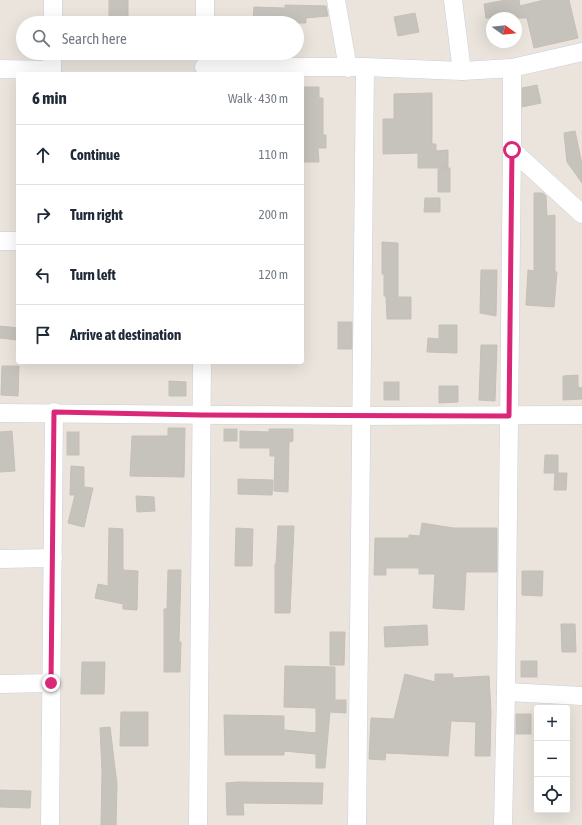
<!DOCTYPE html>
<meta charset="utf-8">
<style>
:root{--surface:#fff;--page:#f6f6f7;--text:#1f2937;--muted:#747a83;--line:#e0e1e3}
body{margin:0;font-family:"Asap Condensed",sans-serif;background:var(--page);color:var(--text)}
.controls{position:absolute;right:12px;bottom:12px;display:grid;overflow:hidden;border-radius:4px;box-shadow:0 4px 16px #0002}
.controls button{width:36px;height:36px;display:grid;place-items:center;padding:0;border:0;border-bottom:1px solid var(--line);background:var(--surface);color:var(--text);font:20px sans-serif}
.compass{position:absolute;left:486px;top:12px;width:36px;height:36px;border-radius:50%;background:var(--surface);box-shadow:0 4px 16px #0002;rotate:105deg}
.stop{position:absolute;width:12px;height:12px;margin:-9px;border:3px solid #db2777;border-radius:50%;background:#fff}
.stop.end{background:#db2777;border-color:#fff;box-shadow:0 1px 4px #0008}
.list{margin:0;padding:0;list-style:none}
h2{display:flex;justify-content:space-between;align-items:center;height:52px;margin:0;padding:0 16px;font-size:17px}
h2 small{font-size:13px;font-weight:400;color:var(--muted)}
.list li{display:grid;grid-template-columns:26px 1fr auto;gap:12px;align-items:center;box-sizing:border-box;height:60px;padding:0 16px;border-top:1px solid var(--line)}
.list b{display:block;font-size:15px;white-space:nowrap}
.list em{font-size:13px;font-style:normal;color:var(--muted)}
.icon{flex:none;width:22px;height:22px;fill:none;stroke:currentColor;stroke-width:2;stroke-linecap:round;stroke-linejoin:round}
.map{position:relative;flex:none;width:582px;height:825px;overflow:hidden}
.search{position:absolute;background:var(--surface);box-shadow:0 4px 16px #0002;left:16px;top:16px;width:288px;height:44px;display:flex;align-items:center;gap:10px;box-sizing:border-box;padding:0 14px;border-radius:22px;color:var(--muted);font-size:15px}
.panel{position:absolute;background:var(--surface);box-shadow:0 4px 16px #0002;left:16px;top:72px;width:288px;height:292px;border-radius:4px}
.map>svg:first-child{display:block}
.building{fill:#c6c2bc;stroke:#c5bfb7}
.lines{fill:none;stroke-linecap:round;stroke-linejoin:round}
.street-casing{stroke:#cccfda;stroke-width:19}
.street{stroke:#fff;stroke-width:18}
.route{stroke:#db2777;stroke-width:5}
</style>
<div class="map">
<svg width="582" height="825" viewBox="0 0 582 825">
<rect width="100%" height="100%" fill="#eae4dd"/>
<g class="building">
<rect x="109" y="0" width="19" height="23"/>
<path d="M506,0H519L520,6L544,0H569L578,38L534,48L527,18H486L484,4Z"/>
<path d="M285,5L326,6L328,16L306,18V23H253L254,7L285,8Z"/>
<path d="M415,13L419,32L398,36L394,17Z"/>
<path d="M537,85L541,103L522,107V88Z"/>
<path d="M302,87H319V98H323V135H326V148H318L319,162H302Z"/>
<path d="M432,93V144H436V151L448,150V168H418V153L383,154V119H394V94Z"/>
<path d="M575,131L582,164V183L567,162L564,133Z"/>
<path d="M450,168V192H438V169Z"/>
<path d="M534,193H543L546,196L547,216L555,215V272H557L554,307L526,305L528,270L534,271Z"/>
<path d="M425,198H440V212H424Z"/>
<path d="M382,242L398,243V297H411V319H387L386,296H384V274H382Z"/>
<path d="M481,270H497L496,316L480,313Z"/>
<rect x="338" y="322" width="14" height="27"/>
<path d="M439,325H457V353L427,352L428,338L439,339Z"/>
<path d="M0,326L18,328V340L0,338Z"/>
<path d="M481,345H497L495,401L479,400Z"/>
<path d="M2,366H19L18,396L1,395Z"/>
<path d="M578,375V387L582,388V399L563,400V376Z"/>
<path d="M169,381L186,382V396H169Z"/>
<rect x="384" y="382" width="15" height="18"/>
<path d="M439,386H458V402L439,403Z"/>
<path d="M168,428H185L184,477L130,476L132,436H168Z"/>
<rect x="224" y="429" width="13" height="12"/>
<path d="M269,429H293V441L289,442L288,492L274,491L275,456H270V448H240V431L269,432Z"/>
<path d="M12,431L15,471L0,472V432Z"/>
<rect x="67" y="432" width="12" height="23"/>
<path d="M545,455H558V473H567L566,490H554L555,473H544Z"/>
<path d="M71,466L84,467V487L93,488L84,527L68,523L75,495H70Z"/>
<path d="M238,479L273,480L272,495L238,494Z"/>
<path d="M136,496L154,497L155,511L137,512Z"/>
<path d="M422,523L453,528H497V572H466L464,610L433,608L435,574H419V568H386V575H374L375,538H409V535L420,536Z"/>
<path d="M278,526H294L290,613H275V564H276Z"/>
<path d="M109,528L123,529V570L138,571L137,610L123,609V604L95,598L98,584L108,586Z"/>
<path d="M236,528L253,529L252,566H235Z"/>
<path d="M168,570H181L179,642H181L180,672H164V609H167Z"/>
<path d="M522,571H543L542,596L522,595Z"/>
<path d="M561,624H575L576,652H562Z"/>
<path d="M427,625L428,645L385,647L384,627Z"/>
<path d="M330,632H345L344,665H330Z"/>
<rect x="521" y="661" width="16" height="16"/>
<path d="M82,662H105L104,694H81Z"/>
<path d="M285,666L335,667V700H346V713L330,712L325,768H316V754L284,751V755H225L224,715L284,716V730L316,733V708L284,707Z"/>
<path d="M405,674L435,682V674H453V678L489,676L491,712L490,756H475L476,722L451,721L448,756L386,753L385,760L369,759L371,718L394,719Z"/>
<path d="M121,712H148V746H120Z"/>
<rect x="516" y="714" width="15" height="20"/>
<path d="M110,727L117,784L116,825H101L102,771L100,728Z"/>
<path d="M238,782L323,783L322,804L243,803L244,815H227L226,783Z"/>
<path d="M0,790L31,791L30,808L0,807Z"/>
</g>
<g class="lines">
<defs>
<g id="street">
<path d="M336,0L348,68"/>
<path d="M453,0L462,71"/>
<path d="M53,23V0"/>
<path d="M205,23V0"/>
<path d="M204,67H365L462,71L512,68L582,52"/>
<path d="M0,69L52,70"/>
<path d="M52,74V53"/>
<path d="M512,150L582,214"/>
<path d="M0,241H18"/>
<path d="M0,413L361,416L582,415"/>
<path d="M0,559L53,558"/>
<path d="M0,684L51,683"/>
<path d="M506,692L582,696"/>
<path d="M50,825L54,412"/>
<path d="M198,825L202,362"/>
<path d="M357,825L365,67"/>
<path d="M503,825L506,692L512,150V68"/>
</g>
</defs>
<use href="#street" class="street-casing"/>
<use href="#street" class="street"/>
</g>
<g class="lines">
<path class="route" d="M51,683L54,412L201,415L509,416L512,150"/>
</g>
</svg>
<div class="controls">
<button>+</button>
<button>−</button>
<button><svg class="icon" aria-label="locate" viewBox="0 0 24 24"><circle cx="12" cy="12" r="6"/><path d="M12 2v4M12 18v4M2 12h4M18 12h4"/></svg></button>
</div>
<svg class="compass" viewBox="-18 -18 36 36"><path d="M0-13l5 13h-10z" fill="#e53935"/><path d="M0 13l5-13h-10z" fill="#747a83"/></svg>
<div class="stop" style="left:512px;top:150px"></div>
<div class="stop end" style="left:51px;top:683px"></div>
<div class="search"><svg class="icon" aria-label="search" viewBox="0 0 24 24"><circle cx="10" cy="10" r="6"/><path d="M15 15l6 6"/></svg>Search here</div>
<section class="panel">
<h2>6 min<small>Walk · 430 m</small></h2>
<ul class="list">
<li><svg class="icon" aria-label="ahead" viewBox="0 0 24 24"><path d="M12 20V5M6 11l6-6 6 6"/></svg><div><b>Continue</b></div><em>110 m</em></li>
<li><svg class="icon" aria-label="right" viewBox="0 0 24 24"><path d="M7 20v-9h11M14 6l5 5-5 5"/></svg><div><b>Turn right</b></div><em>200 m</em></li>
<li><svg class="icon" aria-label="left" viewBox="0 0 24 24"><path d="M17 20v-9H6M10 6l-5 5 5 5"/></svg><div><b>Turn left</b></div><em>120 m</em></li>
<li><svg class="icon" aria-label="arrive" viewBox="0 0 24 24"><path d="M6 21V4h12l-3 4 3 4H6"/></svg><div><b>Arrive at destination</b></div></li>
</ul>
</section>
</div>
